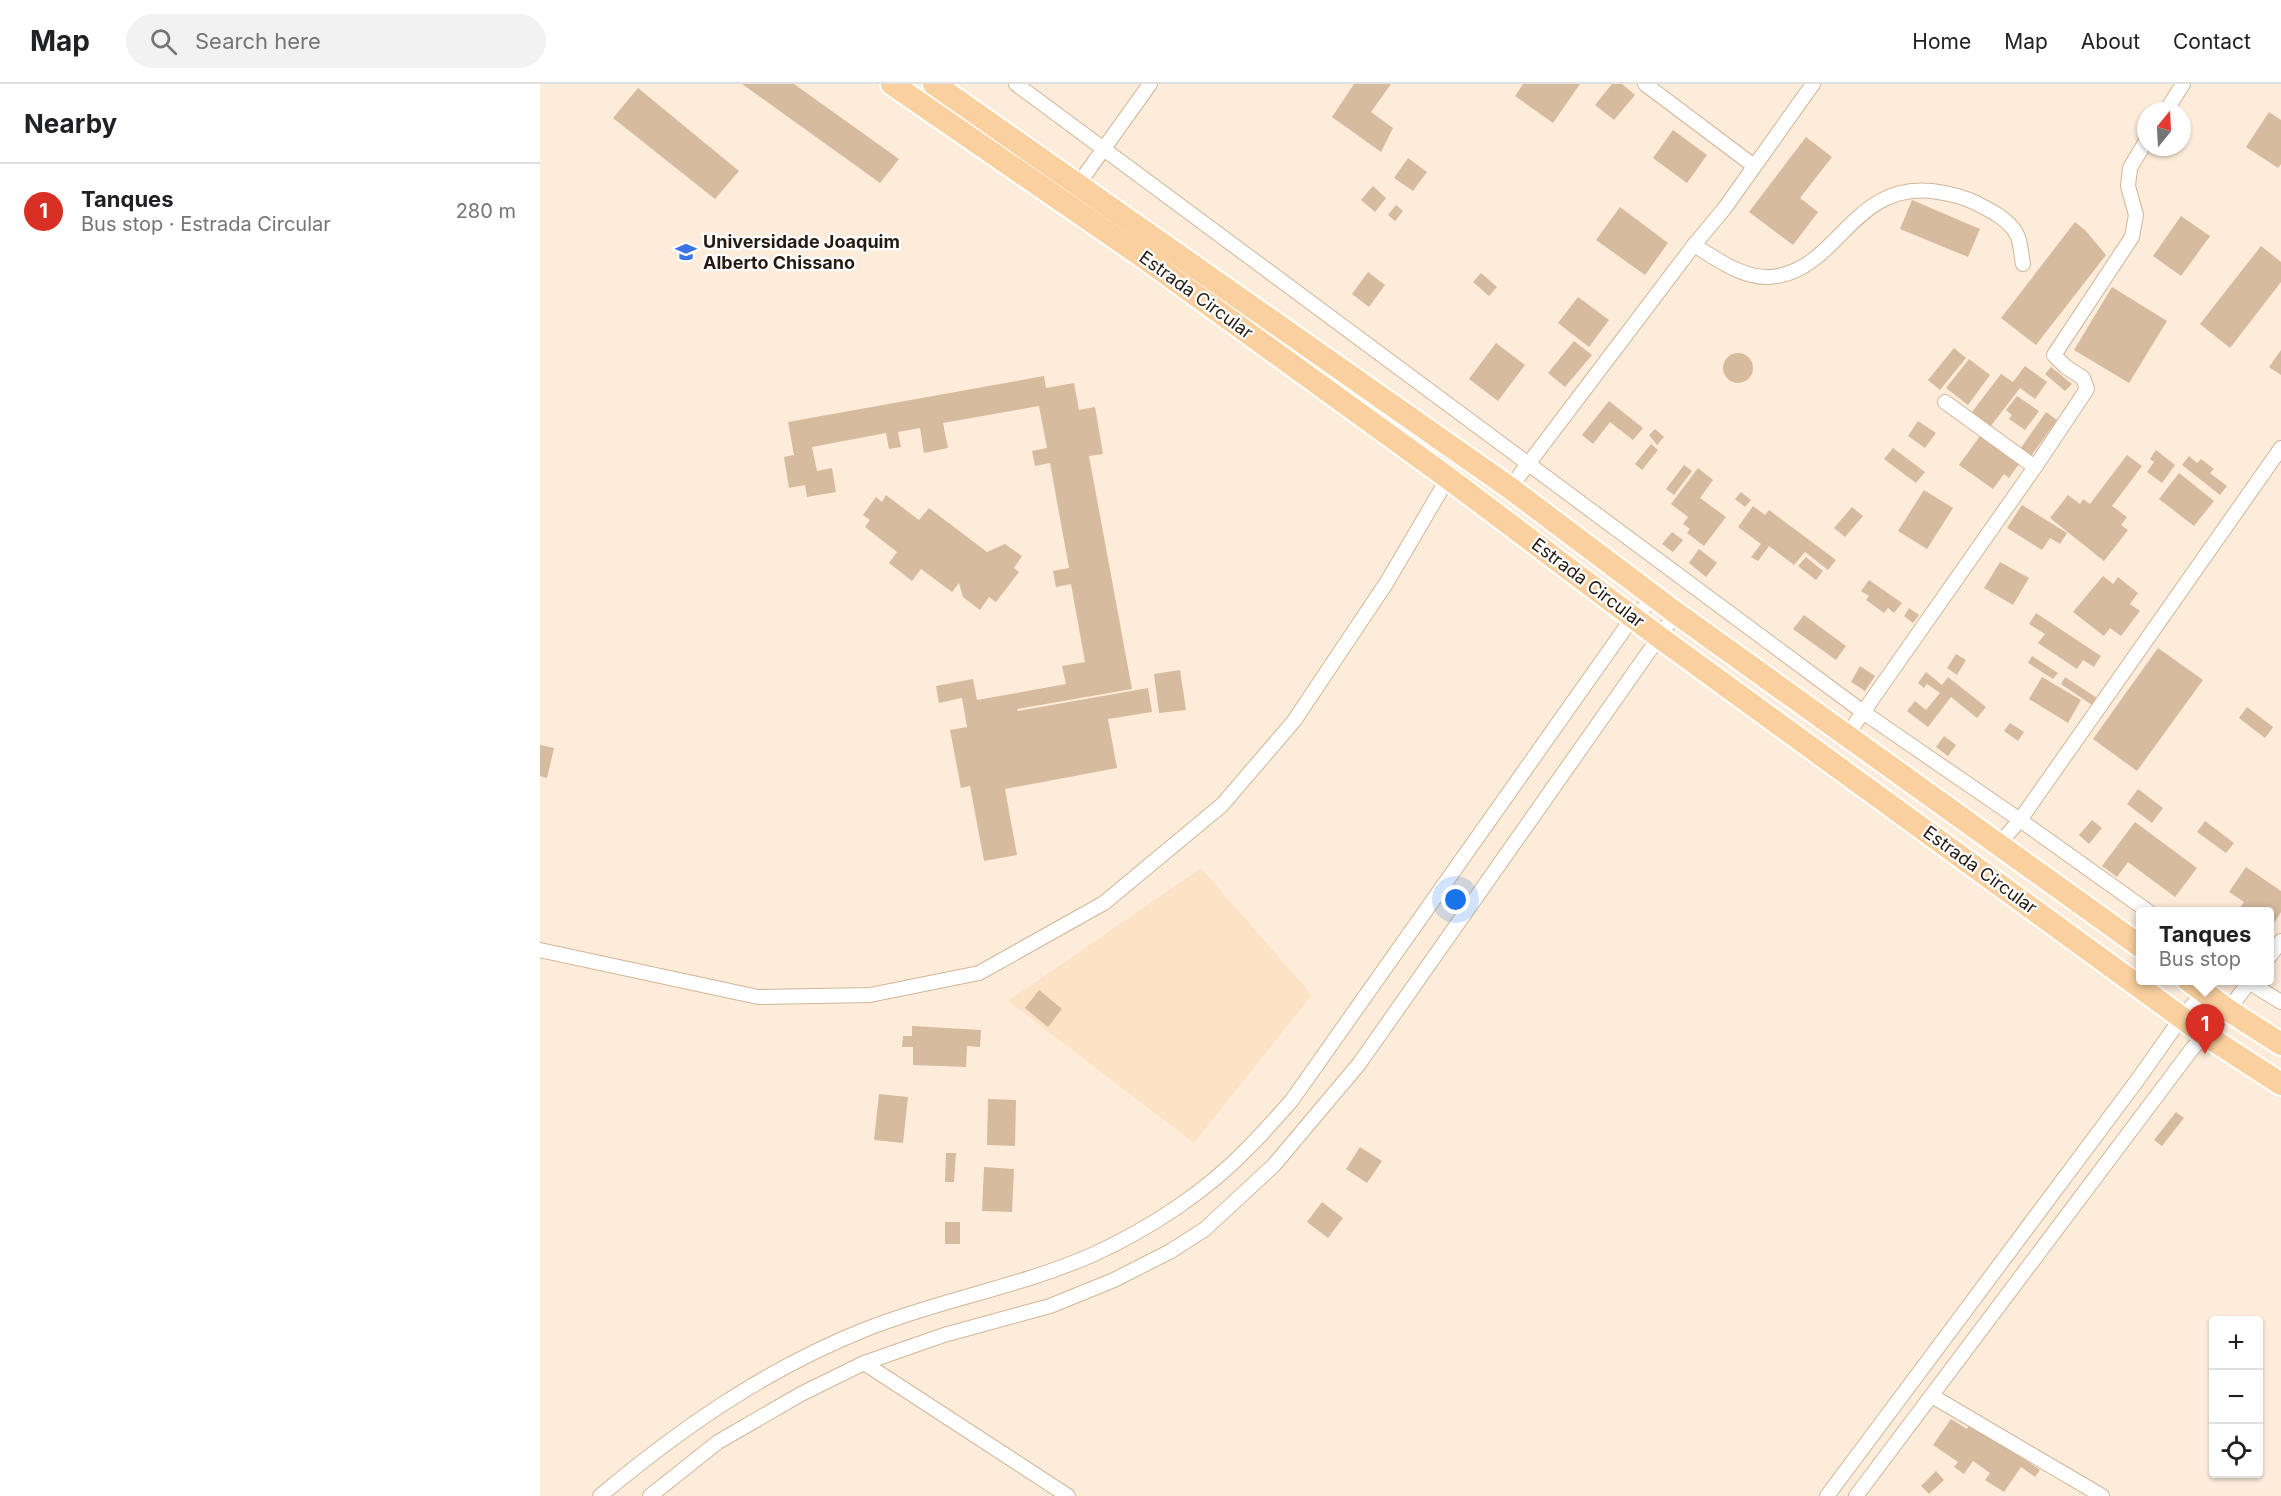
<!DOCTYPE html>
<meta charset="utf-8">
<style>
:root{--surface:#fff;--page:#f2f2f2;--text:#202124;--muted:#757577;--line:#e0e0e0;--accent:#d93025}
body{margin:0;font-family:Inter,sans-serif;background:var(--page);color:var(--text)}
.controls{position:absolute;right:18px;bottom:18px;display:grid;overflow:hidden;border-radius:6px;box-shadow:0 2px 4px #0004}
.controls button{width:54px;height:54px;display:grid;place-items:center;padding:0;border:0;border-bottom:2px solid var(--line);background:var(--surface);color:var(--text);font:30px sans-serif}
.compass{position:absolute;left:1597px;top:18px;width:54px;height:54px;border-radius:50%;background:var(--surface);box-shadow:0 2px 4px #0004;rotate:18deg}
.you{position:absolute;left:916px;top:816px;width:21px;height:21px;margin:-15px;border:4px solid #fff;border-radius:50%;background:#1a73e8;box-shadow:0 0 0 9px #1a73e833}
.badge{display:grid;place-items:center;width:39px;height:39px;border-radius:50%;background:var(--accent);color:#fff;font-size:20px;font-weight:700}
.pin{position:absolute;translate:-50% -50px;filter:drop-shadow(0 2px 3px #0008)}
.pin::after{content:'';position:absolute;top:32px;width:21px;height:18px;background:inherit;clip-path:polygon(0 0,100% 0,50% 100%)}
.popup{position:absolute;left:1596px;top:823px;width:138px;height:78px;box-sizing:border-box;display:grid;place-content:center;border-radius:6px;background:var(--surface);filter:drop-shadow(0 2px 4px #0005);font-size:20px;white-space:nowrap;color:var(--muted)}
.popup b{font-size:22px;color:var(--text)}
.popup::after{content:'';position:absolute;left:50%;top:100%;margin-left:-12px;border:12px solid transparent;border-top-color:var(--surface)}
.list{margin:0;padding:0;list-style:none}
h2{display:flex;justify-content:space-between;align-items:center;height:78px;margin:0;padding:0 24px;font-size:26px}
h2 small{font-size:20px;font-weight:400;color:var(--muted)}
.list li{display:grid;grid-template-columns:39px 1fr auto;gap:18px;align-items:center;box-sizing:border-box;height:96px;padding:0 24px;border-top:2px solid var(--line)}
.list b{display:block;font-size:22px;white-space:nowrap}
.list p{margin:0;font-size:20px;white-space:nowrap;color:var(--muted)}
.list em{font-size:20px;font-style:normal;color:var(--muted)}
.icon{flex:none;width:33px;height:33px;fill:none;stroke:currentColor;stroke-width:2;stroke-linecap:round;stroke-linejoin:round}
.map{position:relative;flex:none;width:1741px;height:1412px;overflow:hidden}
header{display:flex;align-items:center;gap:36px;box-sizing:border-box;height:84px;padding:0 30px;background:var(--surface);border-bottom:2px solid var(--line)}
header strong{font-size:28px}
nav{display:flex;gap:33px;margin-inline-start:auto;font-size:21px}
.search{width:420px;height:54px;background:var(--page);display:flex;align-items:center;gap:15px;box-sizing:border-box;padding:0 21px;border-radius:33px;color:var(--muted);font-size:22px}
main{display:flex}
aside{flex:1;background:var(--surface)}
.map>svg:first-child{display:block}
.built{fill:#fde3c6}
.building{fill:#d6bb9f}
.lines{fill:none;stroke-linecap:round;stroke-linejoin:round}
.minor-casing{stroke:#d0b699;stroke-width:16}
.primary-casing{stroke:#fff;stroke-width:26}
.minor{stroke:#fff;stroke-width:14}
.primary{stroke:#fad09e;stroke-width:22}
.labels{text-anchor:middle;stroke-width:4.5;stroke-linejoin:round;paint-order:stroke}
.poi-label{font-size:18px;font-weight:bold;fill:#251b10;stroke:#fff;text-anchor:start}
.street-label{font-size:18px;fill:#251b10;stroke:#fff}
</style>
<header>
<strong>Map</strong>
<div class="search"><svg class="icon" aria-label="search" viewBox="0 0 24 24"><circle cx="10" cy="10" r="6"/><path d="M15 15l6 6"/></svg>Search here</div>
<nav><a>Home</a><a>Map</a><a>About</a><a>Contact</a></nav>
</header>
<main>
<aside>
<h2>Nearby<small></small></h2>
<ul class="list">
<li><span class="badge">1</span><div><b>Tanques</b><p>Bus stop · Estrada Circular</p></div><em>280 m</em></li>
</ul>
</aside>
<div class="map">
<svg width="1741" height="1412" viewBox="0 0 1741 1412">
<rect width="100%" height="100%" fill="#fdecda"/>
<path class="built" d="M661,784L772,911L654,1059L468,917Z"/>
<g class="building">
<path d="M202,0H254L359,75L340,99Z"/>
<path d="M814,0H851L831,28L853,44L841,68L792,33Z"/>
<path d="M983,0H1040L1013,39L975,12Z"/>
<path d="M1072,0H1082L1095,11L1074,36L1055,21Z"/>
<path d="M98,4L199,87L175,115L73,34Z"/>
<path d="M1729,28L1741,36V80L1738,84L1706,63Z"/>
<path d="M1133,46L1167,71L1147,99L1113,74Z"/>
<path d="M1266,53L1292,73L1260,114L1278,128L1253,161L1209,128Z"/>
<path d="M868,74L887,88L873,107L854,94Z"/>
<path d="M833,102L846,114L835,128L821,116Z"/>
<path d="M1372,116L1440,145L1428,173L1360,145Z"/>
<path d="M856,121L863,127L855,137L848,131Z"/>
<path d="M1080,123L1128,159L1105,191L1056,156Z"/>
<path d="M1641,132L1670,152L1641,192L1613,172Z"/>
<path d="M1535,138L1546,147L1566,171L1496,261L1461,234Z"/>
<path d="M1721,162L1741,178V198L1690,264L1660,240Z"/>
<path d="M828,188L845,201L829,223L812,210Z"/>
<path d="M941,189L957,203L949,212L933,198Z"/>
<path d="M1572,203L1627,237L1589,299L1534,266Z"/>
<path d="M1038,213L1069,236L1049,263L1018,239Z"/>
<path d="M1034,257L1052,271L1025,303L1008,289Z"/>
<path d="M956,259L985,281L958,317L929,295Z"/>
<path d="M1414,264L1426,274L1400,306L1388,296Z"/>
<path d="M1741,266V291L1729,283Z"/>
<circle cx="1198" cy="284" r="15"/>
<path d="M1429,275L1450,291L1428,321L1406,304Z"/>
<path d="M1485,282L1507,298L1495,315L1480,304L1450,343L1432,328L1461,290L1473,298Z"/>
<path d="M1511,283L1532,300L1525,307L1505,290Z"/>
<path d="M504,292L506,304L534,299L539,326L555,323L563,370L549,372L592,605L477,625L478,627L608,604L612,628L568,635L577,684L465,705L477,771L444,777L430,702L421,704L410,646L427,643L422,614L399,619L396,602L433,595L437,616L526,600L522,582L545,578L531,500L516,503L513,487L529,484L510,379L495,382L492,367L507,364L499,322L403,339L408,364L384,369L380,344L358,348L361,363L349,365L346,349L272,363L277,387L292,384L296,408L267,413L265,401L249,404L244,373L254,371L248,338Z"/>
<path d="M1477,312L1499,327L1485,346L1469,335L1472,331L1466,326Z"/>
<path d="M1069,317L1103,344L1093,356L1070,338L1053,360L1042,351Z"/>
<path d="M1506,328L1517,336L1491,372L1480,365Z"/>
<path d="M1378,337L1396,349L1385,364L1368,352Z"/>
<path d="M1115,345L1124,353L1117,361L1109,351Z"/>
<path d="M1440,352L1479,380L1469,394L1464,390L1453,405L1419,381Z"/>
<path d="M1111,360L1118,366L1102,386L1095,380Z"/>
<path d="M1353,364L1385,388L1376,399L1344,375Z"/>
<path d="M1616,366L1635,381L1622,399L1607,388L1614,378L1610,375Z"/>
<path d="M1587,371L1602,382L1572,422L1587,433L1581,441L1588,446L1564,477L1510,434L1528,411L1540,420L1543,415L1550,420Z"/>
<path d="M1649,372L1657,379L1661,375L1674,385L1670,389L1687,402L1680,411L1642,381Z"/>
<path d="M1144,381L1152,387L1134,411L1126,405Z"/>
<path d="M1158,384L1173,396L1160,414L1186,433L1164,462L1147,449L1150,445L1143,440L1148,433L1131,420Z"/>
<path d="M1639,389L1674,417L1654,442L1619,415Z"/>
<path d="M1384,406L1413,424L1387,465L1358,447Z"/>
<path d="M1201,408L1211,416L1205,423L1195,415Z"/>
<path d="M346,411L379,436L389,424L447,468L465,460L482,472L474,484L479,488L456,518L449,513L440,526L423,513L419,499L412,508L381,485L372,497L349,479L357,468L325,443L330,436L323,431L336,413L342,418Z"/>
<path d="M1482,421L1527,449L1520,460L1510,454L1502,466L1467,444Z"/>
<path d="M1213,422L1225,431L1229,426L1296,476L1288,486L1265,468L1254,481L1229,462L1218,477L1211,473L1221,460L1198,443Z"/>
<path d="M1312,423L1323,432L1305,453L1294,444Z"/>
<path d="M1132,448L1143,456L1133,468L1122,460Z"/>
<path d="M1159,465L1177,479L1166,493L1149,479Z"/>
<path d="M1266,473L1283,487L1276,496L1258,482Z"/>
<path d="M1460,478L1489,494L1473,521L1444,504Z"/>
<path d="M1563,492L1573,500L1578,493L1598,509L1590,520L1600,527L1581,552L1570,544L1564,552L1533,528Z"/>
<path d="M1329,496L1362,519L1354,529L1348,524L1344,529L1326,516L1329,512L1321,507Z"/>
<path d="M1369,524L1379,531L1373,539L1364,532Z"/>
<path d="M1496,529L1561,572L1554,583L1543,576L1537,585L1498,559L1505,550L1489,540Z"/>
<path d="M1264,531L1306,562L1296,576L1253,545Z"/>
<path d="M1618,564L1663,596L1597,687L1553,655Z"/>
<path d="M1416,570L1426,576L1417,591L1407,584Z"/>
<path d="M1492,572L1518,589L1513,595L1488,579Z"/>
<path d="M1320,582L1335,592L1325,607L1311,598Z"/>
<path d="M640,586L646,626L619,629L614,590Z"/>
<path d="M1386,588L1402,601L1408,593L1446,623L1437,634L1411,613L1388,643L1367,627L1375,617L1386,626L1400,609L1387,600L1384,604L1378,599Z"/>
<path d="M1502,593L1541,616L1528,639L1489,615Z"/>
<path d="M1525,593L1557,614L1552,621L1521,600Z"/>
<path d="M1707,623L1733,643L1725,654L1699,634Z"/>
<path d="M1470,639L1484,648L1478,657L1464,647Z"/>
<path d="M1404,652L1416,661L1408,672L1396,663Z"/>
<path d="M0,661L14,664L7,694L0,692Z"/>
<path d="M1598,705L1623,724L1612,739L1587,720Z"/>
<path d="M1552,736L1562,744L1549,760L1539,751Z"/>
<path d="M1665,737L1694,759L1686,769L1657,748Z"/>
<path d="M1595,738L1657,784L1635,813L1588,778L1577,793L1562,782Z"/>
<path d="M1706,783L1741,807V828L1730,845V828H1705L1700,824L1704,818L1689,808Z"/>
<path d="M499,906L522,925L508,943L485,924Z"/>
<path d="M372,942L441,946L440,963L427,962L426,983L373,981V963H362L363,952H372Z"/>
<path d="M339,1010L368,1013L363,1059L334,1056Z"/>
<path d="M448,1015L476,1016L475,1062L447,1061Z"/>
<path d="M1636,1028L1644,1034L1622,1062L1614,1056Z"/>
<path d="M820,1063L842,1077L827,1099L806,1085Z"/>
<path d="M406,1069H416L414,1098H405Z"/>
<path d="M444,1083L474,1085L472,1128L442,1127Z"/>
<path d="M782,1118L803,1134L788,1154L767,1138Z"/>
<rect x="405" y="1138" width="15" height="22"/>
<path d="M1411,1335L1427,1345L1431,1339L1500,1386L1495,1393L1481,1383L1464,1408L1445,1396L1450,1389L1433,1377L1424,1390L1414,1383L1418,1378L1393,1361Z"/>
<path d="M1396,1387L1404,1396L1389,1410L1381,1402Z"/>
</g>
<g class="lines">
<defs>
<g id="minor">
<path d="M476,0L1323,628L1480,736L1609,828"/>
<path d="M1105,0L1214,82"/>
<path d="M1626,27L1643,0"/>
<path d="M537,102L610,0"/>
<path d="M1154,161C1178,176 1207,198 1238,192C1300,180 1314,99 1392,107C1407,109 1422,112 1436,119C1450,126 1468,135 1476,149C1481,156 1481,171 1483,180"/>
<path d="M1405,318L1495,383"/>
<path d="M970,404L1154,161L1184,125L1273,0"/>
<path d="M1307,651L1495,383L1547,305L1543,294L1526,283L1514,271L1592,153L1596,131L1588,102L1590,84L1606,57"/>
<path d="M1459,760L1480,736L1741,364"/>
<path d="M0,866L218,913L330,911L439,889L564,819L682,721L754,637L847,498L908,394"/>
<path d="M1730,872L1741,857"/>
<path d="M1705,896L1741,918"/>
<path d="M324,1279L528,1412"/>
<path d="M1392,1312L1562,1412"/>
<path d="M60,1412C140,1345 226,1285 324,1246C398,1216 479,1203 552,1171C609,1145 666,1108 709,1063C724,1048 738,1032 752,1016L1093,533L1115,514"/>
<path d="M110,1412L178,1358L261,1310L324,1279L404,1251L510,1222L574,1196L631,1167L665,1145L734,1081L819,980L1136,529"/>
<path d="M1287,1412L1596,998L1642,933L1664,908"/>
<path d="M1316,1412L1652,965L1688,926L1711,896"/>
</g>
<g id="primary">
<path d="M352,0L603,173L908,394L1119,553L1664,950L1741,1000"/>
<path d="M394,0L970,404L1136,529L1600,862"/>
<path d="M1648,896L1688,926L1741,960"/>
</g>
</defs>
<use href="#minor" class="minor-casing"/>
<use href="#primary" class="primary-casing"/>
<use href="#minor" class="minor"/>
<use href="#primary" class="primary"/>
</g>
<defs>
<symbol id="university-bare" viewBox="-9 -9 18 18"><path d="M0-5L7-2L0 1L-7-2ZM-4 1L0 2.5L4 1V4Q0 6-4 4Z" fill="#3874e3" stroke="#fff" stroke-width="2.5" paint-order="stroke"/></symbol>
</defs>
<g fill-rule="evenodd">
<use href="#university-bare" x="131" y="153" width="30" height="30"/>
</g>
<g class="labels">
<g class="poi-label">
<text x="163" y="164">Universidade Joaquim<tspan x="163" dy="21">Alberto Chissano</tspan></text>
</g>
<g class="street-label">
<text transform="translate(656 211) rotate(36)" y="6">Estrada Circular</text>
<text transform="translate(1048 499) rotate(37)" y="6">Estrada Circular</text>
<text transform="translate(1440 786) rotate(36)" y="6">Estrada Circular</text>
</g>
</g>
</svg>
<div class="controls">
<button>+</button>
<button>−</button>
<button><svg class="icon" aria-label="locate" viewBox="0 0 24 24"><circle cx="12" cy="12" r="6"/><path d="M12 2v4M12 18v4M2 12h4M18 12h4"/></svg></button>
</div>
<svg class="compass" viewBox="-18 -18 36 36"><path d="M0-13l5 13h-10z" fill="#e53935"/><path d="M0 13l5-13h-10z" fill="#757577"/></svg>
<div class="you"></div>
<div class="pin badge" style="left:1665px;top:970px">1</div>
<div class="popup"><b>Tanques</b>Bus stop</div>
</div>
</main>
